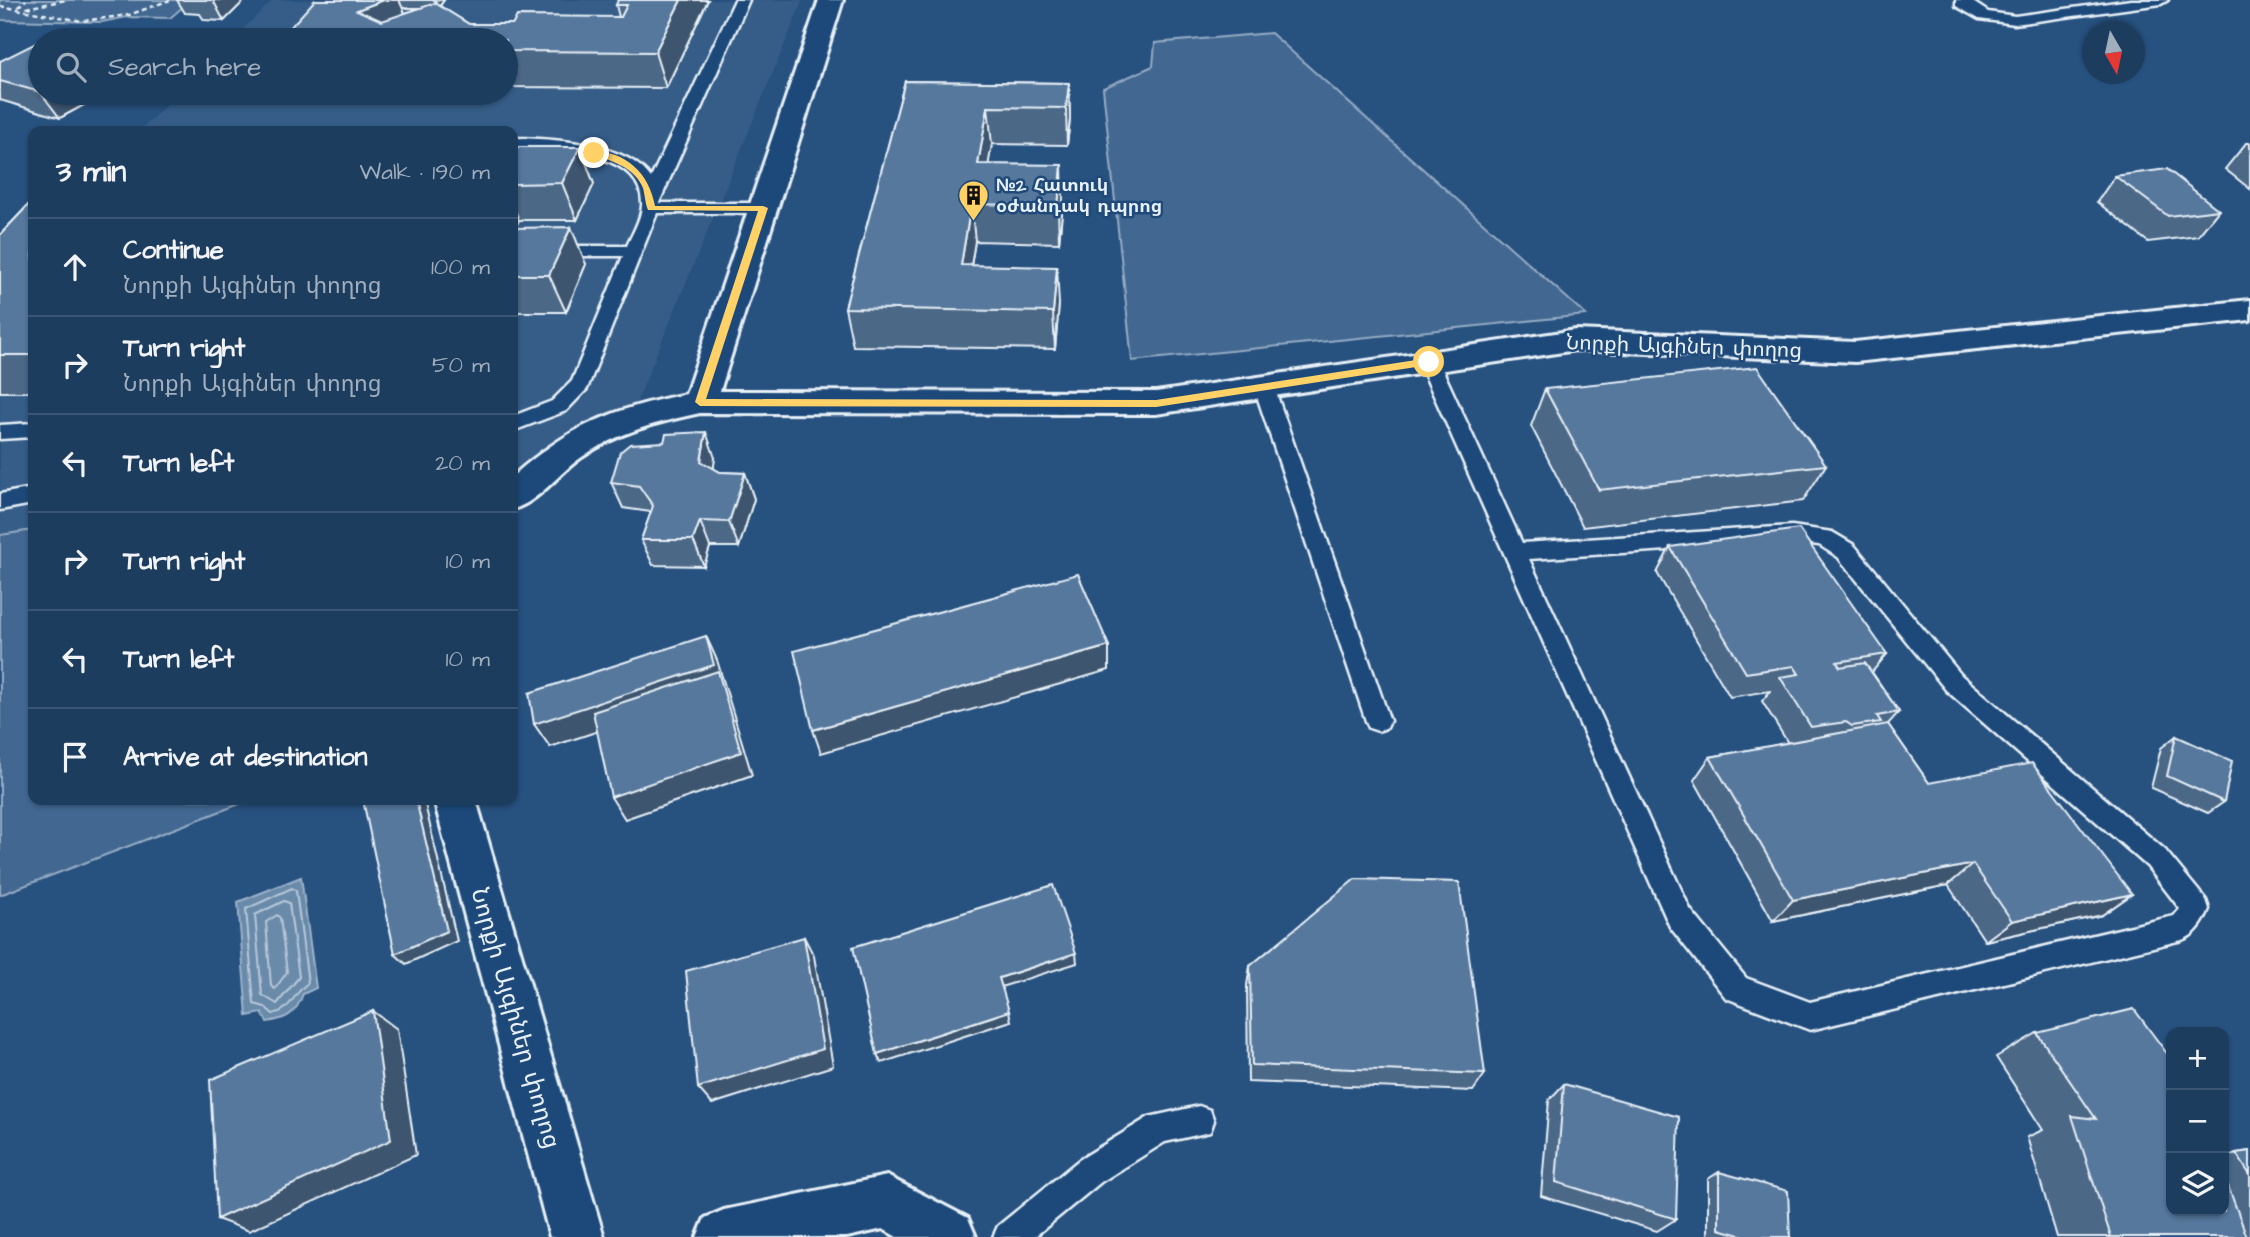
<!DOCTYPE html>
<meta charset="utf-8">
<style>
:root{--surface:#1d3d5f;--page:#2a4868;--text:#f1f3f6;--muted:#a0aebd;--line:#3b5674}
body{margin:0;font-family:"Architects Daughter","Noto Sans Armenian",sans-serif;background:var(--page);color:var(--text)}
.controls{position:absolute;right:21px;bottom:21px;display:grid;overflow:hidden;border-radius:14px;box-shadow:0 2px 5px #0004}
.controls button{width:63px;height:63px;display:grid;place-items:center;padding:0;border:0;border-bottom:2px solid var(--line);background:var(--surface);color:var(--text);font:35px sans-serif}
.compass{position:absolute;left:2082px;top:21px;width:63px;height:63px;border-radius:50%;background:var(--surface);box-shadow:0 2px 5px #0004;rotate:171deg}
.stop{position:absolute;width:21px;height:21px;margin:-16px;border:5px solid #ffd166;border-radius:50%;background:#fff}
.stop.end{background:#ffd166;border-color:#fff;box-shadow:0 2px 7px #0008}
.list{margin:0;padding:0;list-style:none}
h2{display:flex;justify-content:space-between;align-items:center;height:91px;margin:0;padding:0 28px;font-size:30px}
h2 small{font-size:23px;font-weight:400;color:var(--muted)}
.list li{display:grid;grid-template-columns:46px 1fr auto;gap:21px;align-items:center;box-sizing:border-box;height:98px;padding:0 28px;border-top:2px solid var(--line)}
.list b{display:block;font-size:26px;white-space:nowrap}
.list p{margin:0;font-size:23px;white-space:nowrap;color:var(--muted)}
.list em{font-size:23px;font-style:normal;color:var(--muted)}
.icon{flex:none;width:38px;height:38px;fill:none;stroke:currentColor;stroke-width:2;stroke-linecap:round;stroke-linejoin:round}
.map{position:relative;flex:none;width:2250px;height:1237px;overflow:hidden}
.search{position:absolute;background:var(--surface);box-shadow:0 2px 5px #0004;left:28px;top:28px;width:490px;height:77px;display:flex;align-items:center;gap:18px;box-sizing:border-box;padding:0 24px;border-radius:38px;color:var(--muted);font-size:26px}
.panel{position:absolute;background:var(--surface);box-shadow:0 2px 5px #0004;left:28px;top:126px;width:490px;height:679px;border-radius:14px}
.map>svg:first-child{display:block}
.built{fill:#355d88}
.green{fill:#436891;stroke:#96acc4;stroke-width:2}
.water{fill:#6b8aaa;stroke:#9db3c9;stroke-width:2}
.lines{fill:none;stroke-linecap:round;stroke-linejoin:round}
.shore{stroke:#b6c8d9;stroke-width:2}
.lane-casing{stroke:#e8f1f8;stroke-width:5}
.street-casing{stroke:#e8f1f8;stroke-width:6}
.path{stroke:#e8f1f8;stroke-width:2.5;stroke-dasharray:5 3.5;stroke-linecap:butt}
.lane{fill:#1f4a7a;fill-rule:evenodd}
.street{fill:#1f4a7a;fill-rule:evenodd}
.wall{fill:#4b6787;stroke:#e8f1f8;stroke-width:2;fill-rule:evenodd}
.shaded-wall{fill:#3d546e;stroke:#e8f1f8;stroke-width:2}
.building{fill:#57789d;stroke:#e8f1f8;stroke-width:2}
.route{fill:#ffd166}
.labels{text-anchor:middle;stroke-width:5;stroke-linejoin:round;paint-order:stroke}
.far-poi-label{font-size:18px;font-weight:bold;fill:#e8f1f8;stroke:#1f4a7a;text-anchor:start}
.street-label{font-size:21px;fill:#e8f1f8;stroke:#1f4a7a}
.near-street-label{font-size:24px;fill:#e8f1f8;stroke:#1f4a7a}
</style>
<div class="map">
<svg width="2250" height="1237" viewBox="0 0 2250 1237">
<rect width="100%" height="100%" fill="#27517f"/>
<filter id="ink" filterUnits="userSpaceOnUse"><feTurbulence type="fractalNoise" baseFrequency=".0143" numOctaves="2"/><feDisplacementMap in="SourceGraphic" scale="14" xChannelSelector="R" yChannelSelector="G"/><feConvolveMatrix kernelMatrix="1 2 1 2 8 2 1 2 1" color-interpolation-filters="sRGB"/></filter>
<g filter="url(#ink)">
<g class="built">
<path d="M273,0H803L633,411L548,447L513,477V131H139L179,93H506V40H232Z"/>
<path d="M33,235V530L0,535V268Z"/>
</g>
<g class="green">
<path d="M0,0H191L170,18L127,17L102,22L0,20Z"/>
<path d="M1271,33L1586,315L1132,361L1103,88L1153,66L1155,43Z"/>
<path d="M33,530V800H250L0,895V535Z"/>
</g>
<path class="water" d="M301,877L316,988L303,994C296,1014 287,1019 267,1022L262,1013L247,1016L238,902Z"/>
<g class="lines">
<g class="shore">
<path d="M292,888L296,891L308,983C293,993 292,1010 273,1014L265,1007L254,1004L246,909Z"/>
<path d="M284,901L289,903L299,977L277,1004L262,995L255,915Z"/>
<path d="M277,915L280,918L287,972L275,989L271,986L266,922Z"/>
</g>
<defs>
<g id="lane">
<path d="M735,0H749L659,203H763L771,208L763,213H657L587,389L566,411L513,431V416L552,401L572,381L623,256H552L543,251L552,246H627C632,234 642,218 642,205C644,149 552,150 513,148V138C553,139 627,142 651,178Z"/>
<path d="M1956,0H1970L1988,12L2015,16L2131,0H2168L2161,4L2015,24L1979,19L1956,6Z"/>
<path d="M1429,356L1436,358L1439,362L1522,543L1792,526L1832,532L1854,545L1962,676L2165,850L2206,900L2209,909C2204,922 2196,935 2182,940L1810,1030L1726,998L1670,927L1419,362L1422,358ZM1792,542L1819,545L1838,557L1946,690L2147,866L2180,909L2174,916L1810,1002L1746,978L1690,909L1529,559Z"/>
<path d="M1264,380L1271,382L1274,387L1390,721L1387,728L1378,731L1369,728L1366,721L1254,387L1257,382Z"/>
<path d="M33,423V437L0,439V425Z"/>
<path d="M33,488V504L0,510V494Z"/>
<path d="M1199,1106L1210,1110L1214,1121L1210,1132L1165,1142L1101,1182L1034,1237H993L998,1226L1079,1160L1149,1117Z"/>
</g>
<g id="street">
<path d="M819,0H843L720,391L1156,392L1576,330L1855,342L2250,300V320L1855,362L1576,350L1156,414L700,413C658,422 618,432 582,457C559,472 539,502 513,509V476C569,426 613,409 686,394Z"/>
<path d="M434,800H476L604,1237H550Z"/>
<path d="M887,1176L968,1218L976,1237H897L883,1229L847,1237H697L705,1218L724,1210Z"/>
</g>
</defs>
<use href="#lane" class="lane-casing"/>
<use href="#street" class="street-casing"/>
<g class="path">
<path d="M0,6L82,21L129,15L170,0"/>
<path d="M18,7L26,0"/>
<path d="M26,8L66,0"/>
</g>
<use href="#lane" class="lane"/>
<use href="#street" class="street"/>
</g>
<g class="wall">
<path d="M177,0H245L224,21L204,20L200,14L185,13Z"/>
<path d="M315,0H444L440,6L469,24H513L619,17L616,5L708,0L666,88L506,87V40ZM403,8H420L405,13Z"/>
<path d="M0,61L40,93H106L60,118L0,100Z"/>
<path d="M905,81L1069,83L1070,119L1067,145L992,144L988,164L1063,202L1059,243L975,241L971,266L1059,304L1055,349L853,346L845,308Z"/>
<path d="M2246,143H2250V189L2225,169Z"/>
<path d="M513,147H580L594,184L577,220H519L515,228L586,264L566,312H513Z"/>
<path d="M2115,176L2219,210L2198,236L2148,242L2097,202Z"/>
<path d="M33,200V392H0V235Z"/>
<path d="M1545,389L1826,465L1803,501L1583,527L1531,426Z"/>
<path d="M715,458L713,468L720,472L745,473L754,499L739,547H710L704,566L653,565L641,540L651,512L623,508L611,482Z"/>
<path d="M1670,547L1887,654L1872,672L1899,712L1888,724L1929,783L2132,894L2102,915L1985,941L1948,885L1773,921L1694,780L1710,757L1788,743L1762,701L1770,691L1730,697L1657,573Z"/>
<path d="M2176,736L2224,802L2208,813L2151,788L2161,748Z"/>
<path d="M1250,966L1485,1074L1473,1091L1248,1082L1247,985Z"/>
<path d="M2037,1033L2224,1211V1158L2236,1153L2250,1151V1237H2057L2027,1137L2043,1130L1996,1057Z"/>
<path d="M1564,1084L1676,1219L1657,1231L1541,1196L1549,1100Z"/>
<path d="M1719,1172L1790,1237H1714L1708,1235V1179Z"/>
</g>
<g class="shaded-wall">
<path d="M213,0H245L224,21Z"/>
<path d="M384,0H399L413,31L387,40L357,10Z"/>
<path d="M435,0H444L438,8Z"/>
<path d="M681,0H708L666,88L655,52Z"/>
<path d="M1069,83L1070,119L1067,145L1066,108Z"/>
<path d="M41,93H106L60,118Z"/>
<path d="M988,107L992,144L982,201L978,164Z"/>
<path d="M580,147L594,184L577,220L562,183Z"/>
<path d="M1062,165L1063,202L1059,243L1058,206Z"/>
<path d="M971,204L975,241L965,303L961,265Z"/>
<path d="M513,206L519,220L513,233Z"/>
<path d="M571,227L586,264L566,312L549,275Z"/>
<path d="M1057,267L1059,304L1055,349L1053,312Z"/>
<path d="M706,432L715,458L711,487L701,461Z"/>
<path d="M745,473L754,499L739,547L729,522Z"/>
<path d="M700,521L710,547L704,566L693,540Z"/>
<path d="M706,636L717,660L752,775L625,819L611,797L723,690L550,747L534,724Z"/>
<path d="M1109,646V670L821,753L813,730Z"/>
<path d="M416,800H424L457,941L406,964L395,954Z"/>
<path d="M1973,864L1948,885L1773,921L1793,900Z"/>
<path d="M2132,894L2102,915L1985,941L2012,921Z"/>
<path d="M804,937L814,956L833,1066L712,1104L698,1088Z"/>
<path d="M1076,953L1077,963L1001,987L999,978Z"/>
<path d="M373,1011L397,1029L416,1155L249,1231L217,1219Z"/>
<path d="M1009,1011L1011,1021L881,1063L877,1054Z"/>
</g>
<g class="building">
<path d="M315,0H384L357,10L382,21L435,3L469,24H513L517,16L621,17L627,5H616L618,0H681L655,52L506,51V40H279Z"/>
<path d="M47,37L57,40H41Z"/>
<path d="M40,41V92L0,81V61Z"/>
<path d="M905,81L1069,83L1066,108L988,107L978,164L1062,165L1058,206L971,204L961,265L1057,267L1053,312L845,308Z"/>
<path d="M513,147H580L562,183L513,184Z"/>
<path d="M2167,169L2219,210L2168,216L2115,176Z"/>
<path d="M33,200V355H0V235Z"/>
<path d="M571,227L549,275H513V228Z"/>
<path d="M1757,367L1826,465L1599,490L1545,389Z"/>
<path d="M706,432L701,461L720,472L745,473L729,522L700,521L693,540H641L653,506L639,486L611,482L620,452L630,444L664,442L666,434Z"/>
<path d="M1799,529L1887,654L1837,662L1840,667L1865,663L1899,712L1877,716L1881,722L1852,726L1846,722L1811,727L1780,677L1799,674L1794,666L1746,673L1670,547Z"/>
<path d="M1078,574L1109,646L813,730L794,651Z"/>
<path d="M706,636L714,665L534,724L529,693Z"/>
<path d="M718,671L741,752L611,797L593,712Z"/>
<path d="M1888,724L1929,783L2032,763L2132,894L2012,921L1973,864L1793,900L1710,757Z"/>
<path d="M2176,736L2232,761L2224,802L2167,776Z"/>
<path d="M363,800H416L447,931L395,954Z"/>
<path d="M1355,879L1459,882L1485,1074L1252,1065L1250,966Z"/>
<path d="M1053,885L1076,953L999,978L1009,1011L877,1054L853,947Z"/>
<path d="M804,937L823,1049L698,1088L686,971Z"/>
<path d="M2134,1009L2171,1059V1211H2224V1175L2247,1237H2111L2072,1116L2096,1119L2037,1033Z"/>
<path d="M373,1011L391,1140L217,1219L210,1080Z"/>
<path d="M1564,1084L1679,1117L1676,1219L1556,1182Z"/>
<path d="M2250,1151V1175L2236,1153Z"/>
<path d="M1719,1172L1788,1191L1790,1237H1747L1719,1229Z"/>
</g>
</g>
<path class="route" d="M591,151C626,151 649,173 655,206H763L768,208L706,399L1156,400L1429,358L1434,362L1429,365L1156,407L700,406L695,402L758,211L648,210C645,203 645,195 643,188C634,166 611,161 591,154Z"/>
<defs>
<symbol id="building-pin" viewBox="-11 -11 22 30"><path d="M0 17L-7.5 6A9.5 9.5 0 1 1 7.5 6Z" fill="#ffd166" stroke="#1f4a7a"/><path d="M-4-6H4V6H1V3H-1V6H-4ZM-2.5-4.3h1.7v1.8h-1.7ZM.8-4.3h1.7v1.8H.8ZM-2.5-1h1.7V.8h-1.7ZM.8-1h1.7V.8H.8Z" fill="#111"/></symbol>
</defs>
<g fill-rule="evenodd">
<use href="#building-pin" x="956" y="178" width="35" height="47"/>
</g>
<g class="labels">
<g class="far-poi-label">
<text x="996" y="191">№2 Հատուկ<tspan x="996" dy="21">օժանդակ դպրոց</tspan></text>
</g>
<g class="street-label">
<text transform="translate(1684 346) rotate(2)" y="7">Նորքի Այգիներ փողոց</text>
</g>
<g class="near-street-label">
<text transform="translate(516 1018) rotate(74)" y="8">Նորքի Այգիներ փողոց</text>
</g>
</g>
</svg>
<div class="controls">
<button>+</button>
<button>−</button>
<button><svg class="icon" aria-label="layers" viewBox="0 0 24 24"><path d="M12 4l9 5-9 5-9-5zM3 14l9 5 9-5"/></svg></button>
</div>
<svg class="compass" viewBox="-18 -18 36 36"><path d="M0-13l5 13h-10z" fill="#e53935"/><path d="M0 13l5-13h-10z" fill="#a0aebd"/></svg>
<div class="stop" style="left:1429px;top:362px"></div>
<div class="stop end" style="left:594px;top:153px"></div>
<div class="search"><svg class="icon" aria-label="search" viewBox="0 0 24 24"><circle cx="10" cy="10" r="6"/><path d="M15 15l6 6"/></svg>Search here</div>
<section class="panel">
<h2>3 min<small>Walk · 190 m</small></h2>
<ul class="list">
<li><svg class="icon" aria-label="ahead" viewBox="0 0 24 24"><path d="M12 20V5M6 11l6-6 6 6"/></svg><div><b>Continue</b><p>Նորքի Այգիներ փողոց</p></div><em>100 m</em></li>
<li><svg class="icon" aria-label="right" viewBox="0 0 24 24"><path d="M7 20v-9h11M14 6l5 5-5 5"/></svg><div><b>Turn right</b><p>Նորքի Այգիներ փողոց</p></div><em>50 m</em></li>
<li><svg class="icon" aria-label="left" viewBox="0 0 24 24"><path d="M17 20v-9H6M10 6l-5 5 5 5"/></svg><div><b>Turn left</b></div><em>20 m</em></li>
<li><svg class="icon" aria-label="right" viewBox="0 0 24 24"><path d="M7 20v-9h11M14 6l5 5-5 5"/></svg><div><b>Turn right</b></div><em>10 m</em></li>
<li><svg class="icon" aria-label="left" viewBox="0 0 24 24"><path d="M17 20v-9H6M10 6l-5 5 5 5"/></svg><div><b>Turn left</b></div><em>10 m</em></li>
<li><svg class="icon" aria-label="arrive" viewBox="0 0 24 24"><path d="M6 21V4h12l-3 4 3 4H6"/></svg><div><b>Arrive at destination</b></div></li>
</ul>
</section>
</div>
